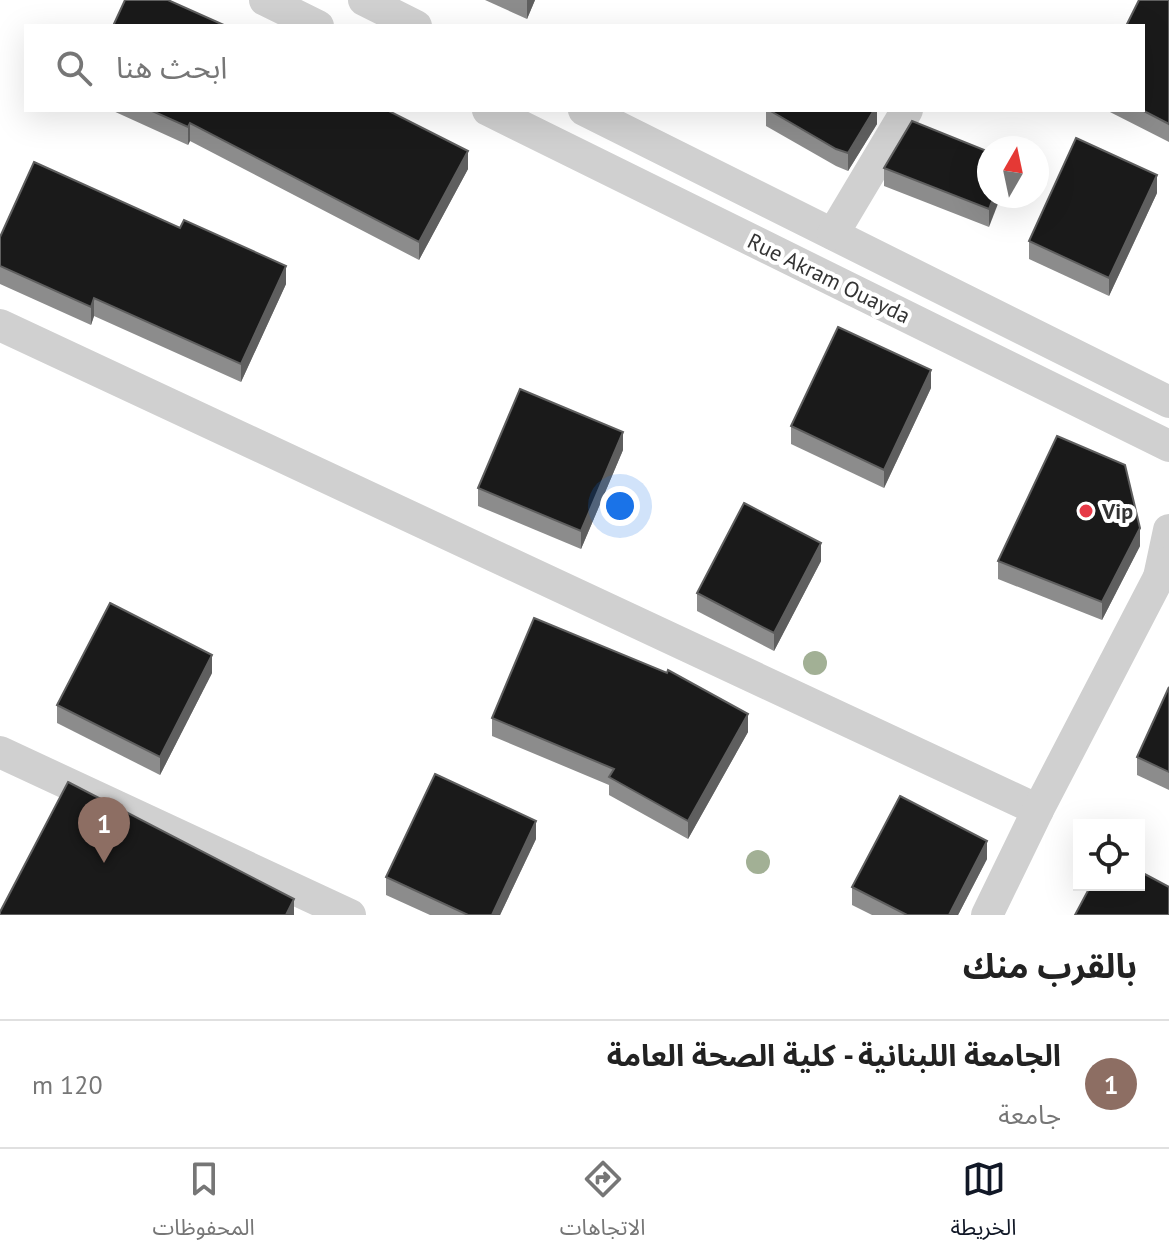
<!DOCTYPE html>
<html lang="ar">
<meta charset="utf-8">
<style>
:root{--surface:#fff;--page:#f2f2f2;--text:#222;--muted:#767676;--line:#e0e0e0;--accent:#111827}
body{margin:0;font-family:"PT Sans","Noto Sans Arabic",sans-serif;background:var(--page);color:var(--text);direction:rtl}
.controls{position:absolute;right:24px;bottom:24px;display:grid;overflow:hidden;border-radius:0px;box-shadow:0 8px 32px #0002}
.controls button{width:72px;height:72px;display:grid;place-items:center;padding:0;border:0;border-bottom:2px solid var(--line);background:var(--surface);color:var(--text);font:40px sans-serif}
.compass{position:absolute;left:977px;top:136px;width:72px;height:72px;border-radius:50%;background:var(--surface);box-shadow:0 8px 32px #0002;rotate:9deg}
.you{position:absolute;left:620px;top:506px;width:28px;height:28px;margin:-20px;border:6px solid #fff;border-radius:50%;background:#1a73e8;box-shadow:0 0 0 12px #1a73e833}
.badge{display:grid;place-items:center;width:52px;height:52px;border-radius:50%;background:var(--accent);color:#fff;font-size:26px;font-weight:700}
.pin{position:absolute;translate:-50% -66px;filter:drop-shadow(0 2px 4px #0008)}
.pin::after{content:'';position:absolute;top:42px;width:28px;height:24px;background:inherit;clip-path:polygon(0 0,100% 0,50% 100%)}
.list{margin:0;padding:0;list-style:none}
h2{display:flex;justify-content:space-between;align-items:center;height:104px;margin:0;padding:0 32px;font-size:34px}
h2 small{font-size:26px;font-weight:400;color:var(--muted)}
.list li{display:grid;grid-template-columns:52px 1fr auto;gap:24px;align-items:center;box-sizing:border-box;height:128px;padding:0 32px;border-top:2px solid var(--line)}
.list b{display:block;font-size:30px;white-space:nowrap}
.list p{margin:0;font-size:26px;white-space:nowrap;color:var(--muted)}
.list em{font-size:26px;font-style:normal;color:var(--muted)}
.icon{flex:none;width:44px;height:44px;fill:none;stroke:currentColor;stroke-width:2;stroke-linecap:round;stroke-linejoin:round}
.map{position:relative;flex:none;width:1169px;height:915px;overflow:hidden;direction:ltr}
.search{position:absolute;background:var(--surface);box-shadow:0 8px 32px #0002;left:24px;right:24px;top:24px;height:88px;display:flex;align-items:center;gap:20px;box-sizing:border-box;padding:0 28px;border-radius:0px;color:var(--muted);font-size:30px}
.sheet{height:232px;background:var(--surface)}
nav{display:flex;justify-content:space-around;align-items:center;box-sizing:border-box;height:112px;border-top:2px solid var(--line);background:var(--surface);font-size:22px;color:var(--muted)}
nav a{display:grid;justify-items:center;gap:4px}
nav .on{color:var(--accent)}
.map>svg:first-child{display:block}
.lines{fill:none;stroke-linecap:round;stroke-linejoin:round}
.minor{stroke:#d0d0d0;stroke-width:32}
.tree{fill:#a2b095}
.wall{fill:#8c8c8c}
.shaded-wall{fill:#5f5f5f}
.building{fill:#1a1a1a;stroke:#5f5f5f;stroke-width:2}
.poi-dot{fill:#e63946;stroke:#fff;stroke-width:3}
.labels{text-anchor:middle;stroke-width:8;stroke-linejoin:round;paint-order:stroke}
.street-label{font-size:22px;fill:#333;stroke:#fff}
.poi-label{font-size:22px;font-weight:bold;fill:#333;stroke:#fff;text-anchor:start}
</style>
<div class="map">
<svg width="1169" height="915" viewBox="0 0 1169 915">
<rect width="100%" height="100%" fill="#fff"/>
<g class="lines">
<g class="minor">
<path d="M265,0L318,26"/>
<path d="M364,0L416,26"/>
<path d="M488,110L1169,446"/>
<path d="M584,110L1169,402"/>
<path d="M833,234L907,110"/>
<path d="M0,325L1038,810"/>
<path d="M1159,577L1169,530"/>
<path d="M0,752L350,915"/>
<path d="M987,915L1038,810L1159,577L1169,562"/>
</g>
</g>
<g class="tree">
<circle cx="815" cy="663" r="12"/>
<circle cx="758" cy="862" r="12"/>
</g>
<g class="wall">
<path d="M485,0H535L527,19Z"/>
<path d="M1169,0V142L1106,110H1143Z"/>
<path d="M111,110H387L468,169L419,260L190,141L188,145Z"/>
<path d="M766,110H877V124L848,171L836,166L766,126Z"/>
<path d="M989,152V227L884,186V168Z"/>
<path d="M1157,193L1109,296L1029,259V241Z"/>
<path d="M0,237L286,284L241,382L94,316L91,325L0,284Z"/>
<path d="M931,388L884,488L791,444V426Z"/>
<path d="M623,450L581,549L478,506V488Z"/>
<path d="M1140,546L1102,620L998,579V561Z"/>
<path d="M821,561L774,651L697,611V593Z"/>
<path d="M212,673L160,775L57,723V705Z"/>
<path d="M1169,687V790L1137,775V757Z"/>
<path d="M492,718L748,732L688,839L609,795V785L492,736Z"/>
<path d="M536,839L500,915H430L386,895V877Z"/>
<path d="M987,859L958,915H872L852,905V887Z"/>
</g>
<g class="shaded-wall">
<path d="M527,0H535L527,19Z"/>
<path d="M874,110H877V124L848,171V153Z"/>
<path d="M190,123V141L188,145V127Z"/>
<path d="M468,151V169L419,260V242Z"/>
<path d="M1157,175V193L1109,296V278Z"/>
<path d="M994,196H1001L989,227V209Z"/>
<path d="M286,266V284L241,382V364Z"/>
<path d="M94,298V316L91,325V307Z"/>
<path d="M931,370V388L884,488V470Z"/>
<path d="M623,432V450L581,549V531Z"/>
<path d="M1140,528V546L1102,620V602Z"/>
<path d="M821,543V561L774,651V633Z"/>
<path d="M212,655V673L160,775V757Z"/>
<path d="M748,714V732L688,839V821Z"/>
<path d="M536,821V839L500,915H492Z"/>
<path d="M987,841V859L958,915H949Z"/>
<path d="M294,899V915H286Z"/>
</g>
<g class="building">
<path d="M125,0H168L226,26H113Z"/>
<path d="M1139,0H1169V124L1142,110H1143V26H1126Z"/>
<path d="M150,110H387L468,151L419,242L190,123L188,127Z"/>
<path d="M769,110H874L848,153L836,149Z"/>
<path d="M912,121L989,152V196H994L989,209L884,168Z"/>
<path d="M1076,138L1157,175L1109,278L1029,241Z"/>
<path d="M34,162L180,228L184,220L286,266L241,364L94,298L91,307L0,266V237Z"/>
<path d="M838,327L931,370L884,470L791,426Z"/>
<path d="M520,389L623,432L581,531L478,488Z"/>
<path d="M1057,436L1125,465L1140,528L1102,602L998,561Z"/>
<path d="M744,503L821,543L774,633L697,593Z"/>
<path d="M110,603L212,655L160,757L57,705Z"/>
<path d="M534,618L667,673L668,670L748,714L688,821L609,777L614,769L492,718Z"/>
<path d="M1169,687V772L1137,757Z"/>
<path d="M435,774L536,821L492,915H468L386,877Z"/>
<path d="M68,782L294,899L286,915H0V912Z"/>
<path d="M900,796L987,841L949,915H907L852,887Z"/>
<path d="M1139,871L1169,887V915H1075L1091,885H1139Z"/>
</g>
<circle class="poi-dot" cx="1086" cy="511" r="8"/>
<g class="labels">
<g class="street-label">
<text transform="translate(829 278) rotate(26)" y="8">Rue Akram Ouayda</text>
</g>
<g class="poi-label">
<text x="1102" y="519">Vip</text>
</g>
</g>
</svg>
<div class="controls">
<button><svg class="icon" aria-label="locate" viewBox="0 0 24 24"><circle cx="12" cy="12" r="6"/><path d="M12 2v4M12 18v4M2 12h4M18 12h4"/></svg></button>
</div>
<svg class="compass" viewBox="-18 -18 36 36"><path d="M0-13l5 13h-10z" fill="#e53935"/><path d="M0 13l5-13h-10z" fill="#767676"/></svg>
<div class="you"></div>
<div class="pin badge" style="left:104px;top:863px;background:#8d6e63">1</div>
<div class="search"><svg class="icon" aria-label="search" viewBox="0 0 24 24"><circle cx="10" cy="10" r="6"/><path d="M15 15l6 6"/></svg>ابحث هنا</div>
</div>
<section class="sheet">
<h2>بالقرب منك<small></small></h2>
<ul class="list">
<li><span class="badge" style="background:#8d6e63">1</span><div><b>الجامعة اللبنانية - كلية الصحة العامة</b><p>جامعة</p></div><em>120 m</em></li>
</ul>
</section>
<nav>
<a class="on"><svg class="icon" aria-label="map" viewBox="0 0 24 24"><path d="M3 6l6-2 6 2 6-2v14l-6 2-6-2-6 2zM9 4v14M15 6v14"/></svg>الخريطة</a>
<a><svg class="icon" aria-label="directions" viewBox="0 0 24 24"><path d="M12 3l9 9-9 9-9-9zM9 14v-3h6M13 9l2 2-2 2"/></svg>الاتجاهات</a>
<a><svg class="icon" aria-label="saved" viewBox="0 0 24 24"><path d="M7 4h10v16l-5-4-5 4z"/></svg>المحفوظات</a>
</nav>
